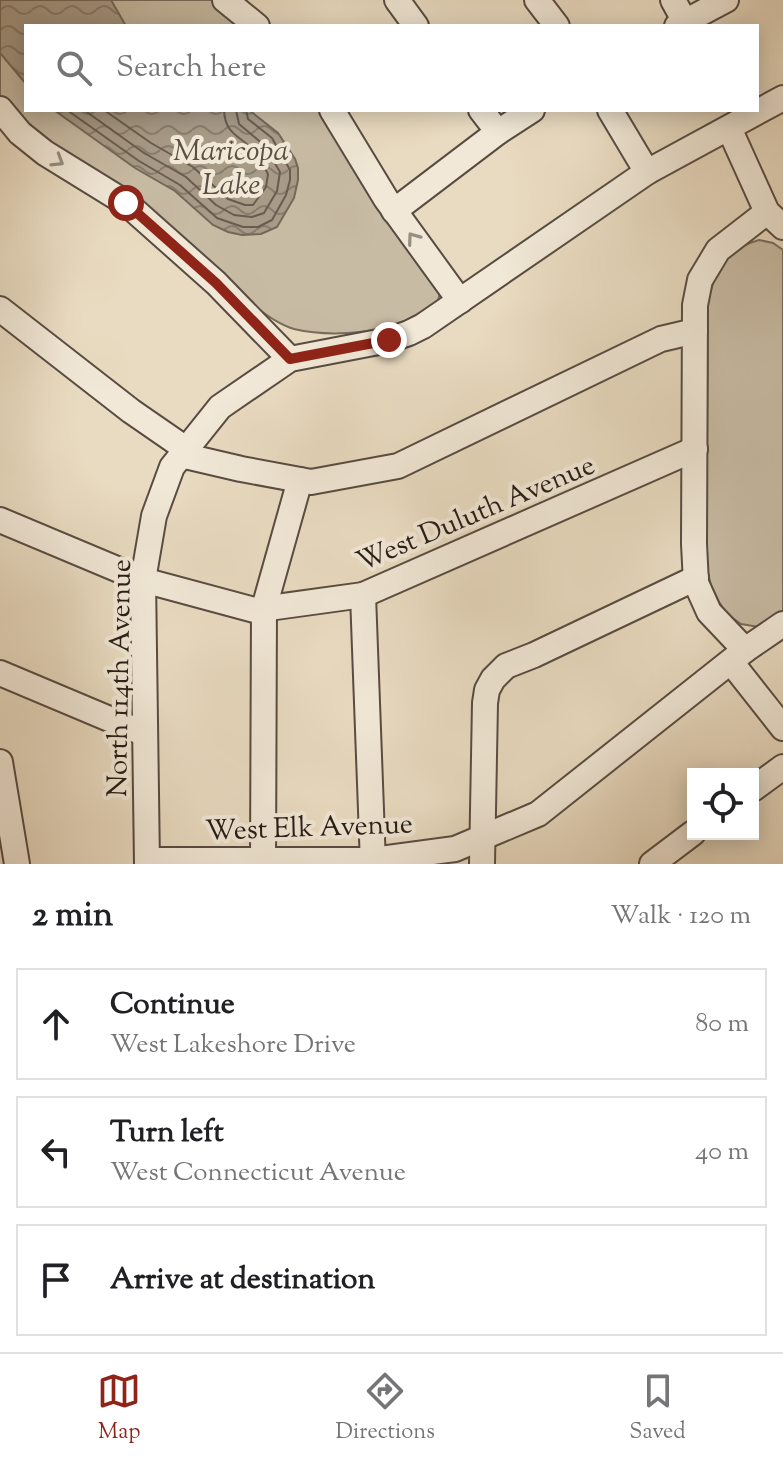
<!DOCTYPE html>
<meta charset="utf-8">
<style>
:root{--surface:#fff;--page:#f2f2f2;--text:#202124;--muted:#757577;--line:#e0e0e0;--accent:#8f2418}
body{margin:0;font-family:"Sorts Mill Goudy",serif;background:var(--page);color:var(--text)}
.controls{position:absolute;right:24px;bottom:24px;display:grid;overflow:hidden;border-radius:0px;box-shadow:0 4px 20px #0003}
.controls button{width:72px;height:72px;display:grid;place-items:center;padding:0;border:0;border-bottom:2px solid var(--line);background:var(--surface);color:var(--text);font:40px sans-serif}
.stop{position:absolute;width:24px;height:24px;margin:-18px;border:6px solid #8f2418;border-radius:50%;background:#fff}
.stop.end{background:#8f2418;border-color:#fff;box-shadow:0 2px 8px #0008}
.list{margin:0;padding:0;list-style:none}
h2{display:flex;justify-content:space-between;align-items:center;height:104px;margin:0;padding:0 32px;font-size:34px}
h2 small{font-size:26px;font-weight:400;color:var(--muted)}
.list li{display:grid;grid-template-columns:52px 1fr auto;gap:24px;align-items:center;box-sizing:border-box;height:112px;margin:0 16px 16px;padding:0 16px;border:2px solid var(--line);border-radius:0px}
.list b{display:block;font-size:30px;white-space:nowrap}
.list p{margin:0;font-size:26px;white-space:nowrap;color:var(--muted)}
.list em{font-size:26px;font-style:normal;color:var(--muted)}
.icon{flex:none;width:44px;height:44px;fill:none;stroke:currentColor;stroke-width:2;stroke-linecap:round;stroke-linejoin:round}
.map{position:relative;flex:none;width:783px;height:864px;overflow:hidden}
.search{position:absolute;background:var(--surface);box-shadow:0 4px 20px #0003;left:24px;right:24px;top:24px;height:88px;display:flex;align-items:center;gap:20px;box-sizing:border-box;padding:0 28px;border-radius:0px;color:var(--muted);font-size:30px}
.sheet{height:488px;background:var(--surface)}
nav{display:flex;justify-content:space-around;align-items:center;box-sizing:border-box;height:112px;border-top:2px solid var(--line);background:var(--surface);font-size:22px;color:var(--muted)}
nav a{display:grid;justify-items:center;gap:4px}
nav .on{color:var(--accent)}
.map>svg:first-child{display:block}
.green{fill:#c8bba4;stroke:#786c5e;stroke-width:2}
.water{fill:url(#water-waves);stroke:#74685a;stroke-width:2}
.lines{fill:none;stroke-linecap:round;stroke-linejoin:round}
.shore{stroke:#685c4f;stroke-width:2}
.minor-casing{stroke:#584c42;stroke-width:28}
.minor{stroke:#f1e8d7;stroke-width:24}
.oneway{stroke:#978d81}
.route{stroke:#8f2418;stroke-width:10}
.labels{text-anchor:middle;stroke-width:8;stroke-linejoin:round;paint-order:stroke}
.street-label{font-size:28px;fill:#281d17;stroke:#f1e8d7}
.water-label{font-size:30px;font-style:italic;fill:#5b4f44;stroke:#f1e8d7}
</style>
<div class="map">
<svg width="783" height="864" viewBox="0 0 783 864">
<defs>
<pattern id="water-waves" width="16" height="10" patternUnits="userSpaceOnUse" patternTransform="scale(2)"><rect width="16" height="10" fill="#a79a87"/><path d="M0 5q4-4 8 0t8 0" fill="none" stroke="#887d6d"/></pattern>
</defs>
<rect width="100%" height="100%" fill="#e9dbc1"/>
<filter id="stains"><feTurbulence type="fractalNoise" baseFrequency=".0025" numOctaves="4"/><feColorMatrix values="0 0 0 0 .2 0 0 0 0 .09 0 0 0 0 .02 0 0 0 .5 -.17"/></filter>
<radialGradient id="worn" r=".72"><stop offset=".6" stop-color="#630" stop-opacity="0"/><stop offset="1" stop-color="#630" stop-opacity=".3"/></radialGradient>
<g class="green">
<path d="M0,0H212L244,26H26V110H322L440,292L438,301C407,323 386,331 348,333C331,334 311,333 294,329C280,325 268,316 257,308C217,279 188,239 150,208C126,189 99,177 73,160C45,144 22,119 0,96Z"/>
<path d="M759,240L773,243L783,250V613L759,627L741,624L727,614L719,602L711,585L706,566L708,303C714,270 726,249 759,240Z"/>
</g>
<g class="water">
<path d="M0,0H111L126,26H26V84L0,53Z"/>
<path d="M54,110H249L278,133L295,159L298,168V180L294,198L277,227L261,234L242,235L228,232L213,225L175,191L135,168Z"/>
</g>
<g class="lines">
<g class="shore">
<path d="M67,110L139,161L180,185L217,218L243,227H258L272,220L286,195L290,180V170L272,138L248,119L246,110"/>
<path d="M84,110L144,153L186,177L216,205L234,215L252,217L264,213L277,191L280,172L264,145L239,124L236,110"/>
<path d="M104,110L151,143L193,167L228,199L245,205H253L266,187L268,174C264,166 259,158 254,151C240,135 225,135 224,110"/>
</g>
<defs>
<g id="minor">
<path d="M225,0L257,26"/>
<path d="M397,0L416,26"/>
<path d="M537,0L557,26"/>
<path d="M673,0L685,22"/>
<path d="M677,26L726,0"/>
<path d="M0,109L20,133L45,153L126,203L216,283L290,359"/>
<path d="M332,110L386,199L460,301"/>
<path d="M610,110L647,172"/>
<path d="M729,128L767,212L783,227"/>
<path d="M498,132L532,110"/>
<path d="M394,211L498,132L481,110"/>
<path d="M0,309L131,411L186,449"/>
<path d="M181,455L241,469L311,482L398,466L661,339L695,331"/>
<path d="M0,520L143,580L254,610L363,595L695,449"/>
<path d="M363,595L373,864"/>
<path d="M745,650L709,612L696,583L694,544L695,305L700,280L718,250L767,212"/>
<path d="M731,662L783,728"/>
<path d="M0,673L145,734"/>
<path d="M0,762L17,864"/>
<path d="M753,789L783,767"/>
<path d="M147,860H373L455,849L538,814L745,650L783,624"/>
<path d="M147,864L143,580L154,516L172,467L220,407L290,359L389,340L409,333L423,326L647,172L783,98"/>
<path d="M263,864L264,608L300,480"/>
<path d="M482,864L485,703L487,690L493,679L506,666L534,655L696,578"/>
<path d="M652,864L693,833"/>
</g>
</defs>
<use href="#minor" class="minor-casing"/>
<use href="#minor" class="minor"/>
</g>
<defs><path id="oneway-chevron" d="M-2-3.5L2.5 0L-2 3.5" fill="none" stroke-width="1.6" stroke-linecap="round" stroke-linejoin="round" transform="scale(2)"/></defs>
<g class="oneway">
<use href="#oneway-chevron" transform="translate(58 161) rotate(32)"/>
<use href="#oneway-chevron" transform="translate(413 238) rotate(-126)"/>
</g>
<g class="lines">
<path class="route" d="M126,203L216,283L290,359L389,340"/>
</g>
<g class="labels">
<g class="street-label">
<text transform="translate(475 512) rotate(-23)" y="10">West Duluth Avenue</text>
<text transform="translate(118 678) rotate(-89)" y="10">North 114th Avenue</text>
<text transform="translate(309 826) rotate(-2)" y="10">West Elk Avenue</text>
</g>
<g class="water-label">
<text x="231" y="160">Maricopa<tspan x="231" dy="34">Lake</tspan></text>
</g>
</g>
<rect width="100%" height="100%" filter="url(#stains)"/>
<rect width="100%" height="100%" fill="url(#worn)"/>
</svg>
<div class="controls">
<button><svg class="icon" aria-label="locate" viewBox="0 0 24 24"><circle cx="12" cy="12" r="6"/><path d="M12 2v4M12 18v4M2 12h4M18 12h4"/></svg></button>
</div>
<div class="stop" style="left:126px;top:203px"></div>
<div class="stop end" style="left:389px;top:340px"></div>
<div class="search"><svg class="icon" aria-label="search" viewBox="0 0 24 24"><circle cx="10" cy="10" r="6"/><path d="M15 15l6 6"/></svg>Search here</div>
</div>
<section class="sheet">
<h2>2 min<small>Walk · 120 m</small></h2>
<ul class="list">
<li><svg class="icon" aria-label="ahead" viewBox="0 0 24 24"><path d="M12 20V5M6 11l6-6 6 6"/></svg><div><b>Continue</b><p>West Lakeshore Drive</p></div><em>80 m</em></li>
<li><svg class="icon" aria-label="left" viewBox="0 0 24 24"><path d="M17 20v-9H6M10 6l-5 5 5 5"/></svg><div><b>Turn left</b><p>West Connecticut Avenue</p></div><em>40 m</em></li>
<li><svg class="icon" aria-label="arrive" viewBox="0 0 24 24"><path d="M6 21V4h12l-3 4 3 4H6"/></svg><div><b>Arrive at destination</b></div></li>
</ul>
</section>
<nav>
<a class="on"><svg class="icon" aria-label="map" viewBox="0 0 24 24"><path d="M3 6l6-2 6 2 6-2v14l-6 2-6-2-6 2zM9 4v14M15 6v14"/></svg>Map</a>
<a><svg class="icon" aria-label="directions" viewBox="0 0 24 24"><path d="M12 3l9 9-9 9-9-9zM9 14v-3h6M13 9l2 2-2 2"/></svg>Directions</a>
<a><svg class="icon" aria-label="saved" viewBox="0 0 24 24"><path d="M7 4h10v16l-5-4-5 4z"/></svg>Saved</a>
</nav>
